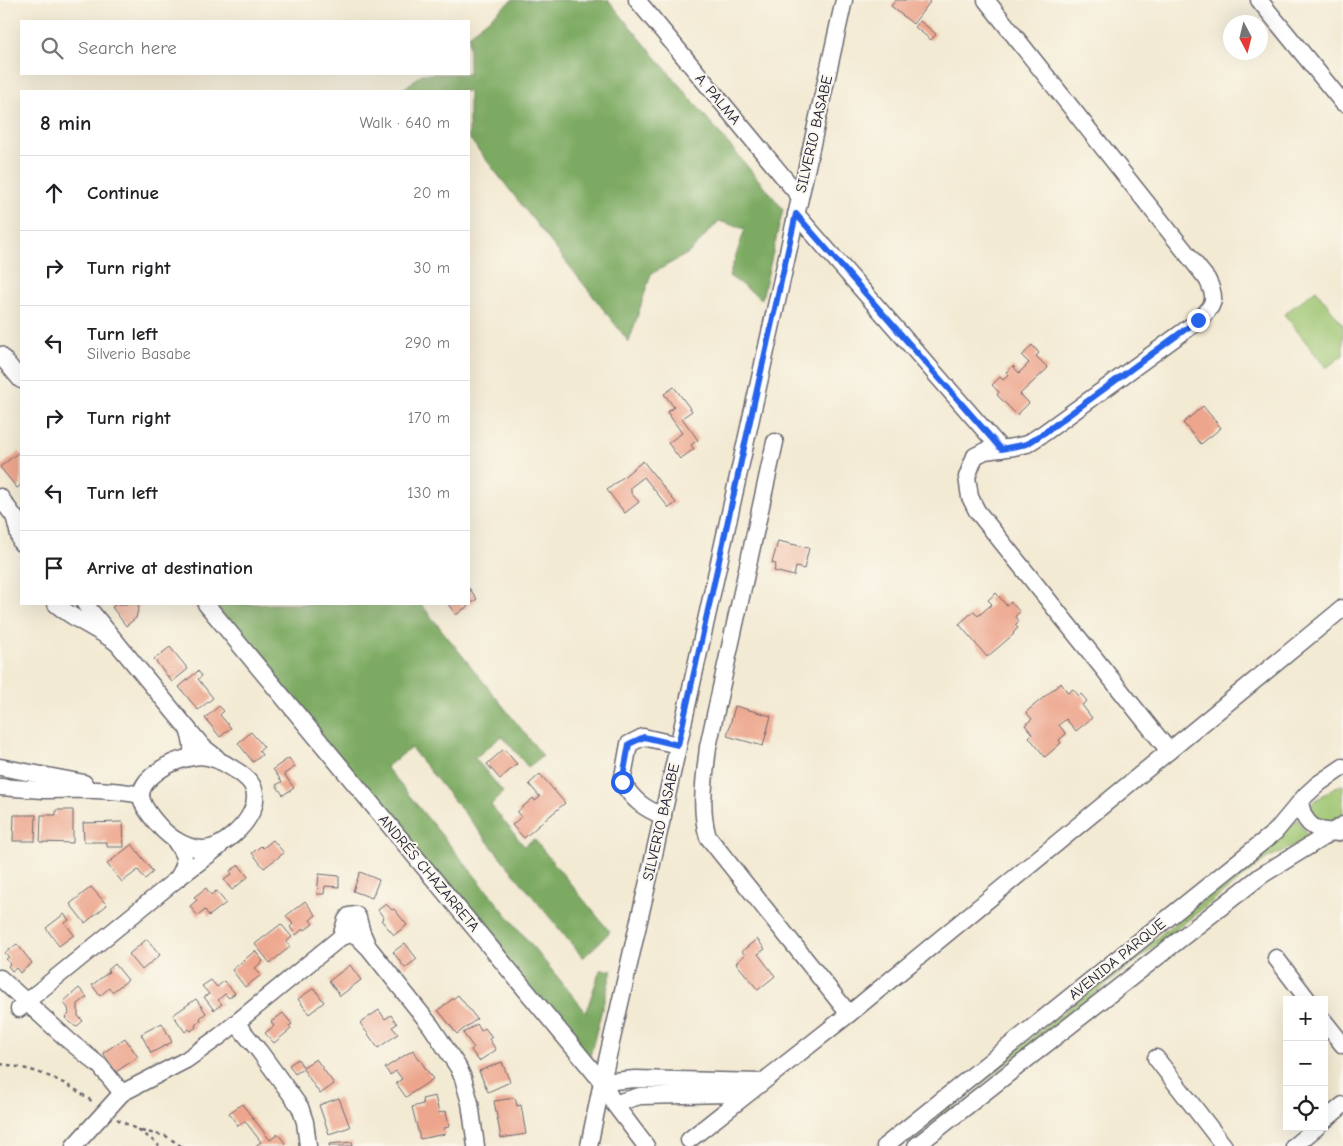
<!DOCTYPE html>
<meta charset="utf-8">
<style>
:root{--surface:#fff;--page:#f6f6f6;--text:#202124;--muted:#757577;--line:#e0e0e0}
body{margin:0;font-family:"Comic Neue",sans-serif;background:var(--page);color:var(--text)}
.controls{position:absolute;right:15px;bottom:15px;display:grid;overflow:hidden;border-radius:0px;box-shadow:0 5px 20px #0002}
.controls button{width:45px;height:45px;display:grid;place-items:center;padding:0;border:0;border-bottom:1px solid var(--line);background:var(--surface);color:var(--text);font:25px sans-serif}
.compass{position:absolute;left:1223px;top:15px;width:45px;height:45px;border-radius:50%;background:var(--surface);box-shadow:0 5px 20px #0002;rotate:173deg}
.stop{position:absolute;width:15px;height:15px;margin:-11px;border:4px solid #2563eb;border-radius:50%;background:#fff}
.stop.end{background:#2563eb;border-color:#fff;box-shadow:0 1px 5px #0008}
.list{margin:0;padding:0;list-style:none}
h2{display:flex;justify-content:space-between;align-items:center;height:65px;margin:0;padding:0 20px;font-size:21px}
h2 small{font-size:16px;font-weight:400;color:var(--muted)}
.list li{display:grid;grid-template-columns:32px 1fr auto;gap:15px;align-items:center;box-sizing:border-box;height:75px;padding:0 20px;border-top:1px solid var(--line)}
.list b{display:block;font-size:19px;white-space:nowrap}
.list p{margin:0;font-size:16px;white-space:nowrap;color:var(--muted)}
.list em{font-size:16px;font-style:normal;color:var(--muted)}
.icon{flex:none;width:28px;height:28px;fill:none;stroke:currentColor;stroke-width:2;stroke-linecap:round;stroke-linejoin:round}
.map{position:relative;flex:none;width:1343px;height:1146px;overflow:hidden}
.search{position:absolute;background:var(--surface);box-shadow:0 5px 20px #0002;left:20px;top:20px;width:450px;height:55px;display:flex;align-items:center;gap:12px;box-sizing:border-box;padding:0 18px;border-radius:0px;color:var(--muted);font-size:19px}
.panel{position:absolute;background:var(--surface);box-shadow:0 5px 20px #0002;left:20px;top:90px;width:450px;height:515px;border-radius:0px}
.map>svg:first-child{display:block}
.green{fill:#9cc470;stroke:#5f7356}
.forest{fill:#7daa62;stroke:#50664e}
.building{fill:#eda68d}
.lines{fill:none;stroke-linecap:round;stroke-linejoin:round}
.minor-casing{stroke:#6b6870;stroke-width:19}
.path{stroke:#6b6870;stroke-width:2.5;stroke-dasharray:4 4;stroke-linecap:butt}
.minor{stroke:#fff;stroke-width:16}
.route{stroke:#2563eb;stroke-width:6}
.labels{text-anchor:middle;stroke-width:4;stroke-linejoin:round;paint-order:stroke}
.street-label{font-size:15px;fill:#22223b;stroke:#fbf7ec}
</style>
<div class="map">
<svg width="1343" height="1146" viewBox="0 0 1343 1146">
<rect width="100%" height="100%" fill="#fbf7ec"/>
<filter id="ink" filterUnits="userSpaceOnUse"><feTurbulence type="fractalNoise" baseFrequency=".02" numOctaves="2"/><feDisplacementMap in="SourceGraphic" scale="10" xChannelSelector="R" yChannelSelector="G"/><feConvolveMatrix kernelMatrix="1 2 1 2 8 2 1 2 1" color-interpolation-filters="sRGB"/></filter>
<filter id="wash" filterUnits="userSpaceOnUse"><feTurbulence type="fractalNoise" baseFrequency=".0096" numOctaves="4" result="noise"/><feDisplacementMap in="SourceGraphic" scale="20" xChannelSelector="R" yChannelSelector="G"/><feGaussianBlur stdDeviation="1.12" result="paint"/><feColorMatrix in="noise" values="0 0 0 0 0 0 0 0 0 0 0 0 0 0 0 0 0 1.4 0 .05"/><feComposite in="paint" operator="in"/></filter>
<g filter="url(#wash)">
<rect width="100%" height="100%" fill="#f3ead3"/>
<g class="green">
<path d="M1316,290L1343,325V355L1326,368L1284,314Z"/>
<path d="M1343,785V817L1332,825H1317L1309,810L1312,803L1335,787Z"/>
<path d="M1297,819L1303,828L1311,837L1266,859L1174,931L902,1146H896L1264,852Z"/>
</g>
<g class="forest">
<path d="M512,0H608L783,209L762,299L729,276L745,229L719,221L689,253L651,274L629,342L469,138V91H401L422,74H469V35Z"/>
<path d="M219,604H421L543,756L528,767L502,736L475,758L503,792L491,805L524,846L534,839L610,932L583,958L411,748L386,767L586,1012L600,970H612L587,1068L218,616Z"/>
</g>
<g id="blocks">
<g class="building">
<path d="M896,0H927L930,2L913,24L891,6Z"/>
<path d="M920,21L936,34L931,40L915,27Z"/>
<path d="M1032,345L1039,353L1036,356L1048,368L1020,394L1029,403L1017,415L997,395L999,392L992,385L1000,377L1003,380L1009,375L1006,372L1013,366L1019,373L1029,363L1022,356Z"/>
<path d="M674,387L692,411L682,418L698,440L691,445L694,449L680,459L668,443L682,433L667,412L674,407L664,394Z"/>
<path d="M1203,406L1221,428L1201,444L1183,423Z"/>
<path d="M19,452L21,455V485L17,488L0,467Z"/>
<path d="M643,461L676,503L669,508L644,477L631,487V493L639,502L625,513L607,490Z"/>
<path d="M778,541L809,548L804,569L796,567L794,576L774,571L776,564L772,563Z"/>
<path d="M469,588L477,599L456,615L448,604H469Z"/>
<path d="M996,593L1006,605L1011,602L1020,612L1015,616L1019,621L1015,625L1018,628L1013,633L1014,634L987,657L959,624L974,611L978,616L992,604L988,600Z"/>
<path d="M117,604H138L139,606L136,618L126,626L112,607Z"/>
<path d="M170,647L188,669L172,682L154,659Z"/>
<path d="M198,671L202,676L198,679L213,698L198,710L179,687Z"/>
<path d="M1061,683L1068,693L1073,689L1079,696L1081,694L1087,701L1082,705L1092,718L1076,731L1066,719L1059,725L1066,734L1059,740L1061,743L1045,757L1029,737L1032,734L1025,725L1032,719L1026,712Z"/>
<path d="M219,706L224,711L220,715L231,728L220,737L205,718Z"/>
<path d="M735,706L771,716L763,746L727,736Z"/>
<path d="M251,732L264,747L259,751L262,755L253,762L238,743Z"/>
<path d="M504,749L517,764L500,779L487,764Z"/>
<path d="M289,758L295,767L284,774L294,788L283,795L276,785L282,782L273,769Z"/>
<path d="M540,774L565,803L524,838L512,825L521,817L517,812L533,798L535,801L540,797L529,784Z"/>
<path d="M56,810H73V843L40,842L41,815H56Z"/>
<path d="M14,815H36L35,841H13Z"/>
<path d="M123,822L124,847H107V842H84L83,823Z"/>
<path d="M273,840L284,853L264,868L252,853L261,846L263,848Z"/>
<path d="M132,844L153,872L145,879L138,870L122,882L107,864Z"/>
<path d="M239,865L248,877L232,890L224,880L232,874L230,871Z"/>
<path d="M360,872L379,880L372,898L353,891Z"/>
<path d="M319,874L339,876V887L325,886L324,894H317Z"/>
<path d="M91,887L107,905L85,923L70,904Z"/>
<path d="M206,888L211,895L216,891L226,903L209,916L205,910L198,916L190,906L197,900L194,897Z"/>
<path d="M305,901L316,915L310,920L313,924L305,930L304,928L296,935L290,927L293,924L286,916Z"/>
<path d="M386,904L392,910L394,909L407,925L394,935L381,920L384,918L378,910Z"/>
<path d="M64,914L69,920L65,923L74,935L59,946L46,928Z"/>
<path d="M281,924L292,937L286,942L290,947L270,963L255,944Z"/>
<path d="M147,939L160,955L142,970L129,954Z"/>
<path d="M757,939L765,949L758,954L775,976L758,990L736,963L745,955L742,951Z"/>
<path d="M405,943L417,959L405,968L393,952Z"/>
<path d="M17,944L32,963L20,973L16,968L12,971L8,966L10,964L6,959L9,957L5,953Z"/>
<path d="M255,951L263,961L255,968L261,975L245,987L232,970Z"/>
<path d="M115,964L128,980L112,992L109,988L100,996L92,985L109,972L108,970Z"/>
<path d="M350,965L361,980L340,996L329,981Z"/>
<path d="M211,980L217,987L224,981L235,993L229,998L225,994L218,1000L222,1004L214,1010L204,997L209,994L202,986Z"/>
<path d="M79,988L87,997L78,1004V1016L83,1021L76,1027L65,1018L69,1014L68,1008L63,1002Z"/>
<path d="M314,988L324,1002L309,1014L298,999Z"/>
<path d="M458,995L477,1019L457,1034L438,1010Z"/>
<path d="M196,999L206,1013L200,1018L201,1020L195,1025L196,1027L191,1031L189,1029L185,1032L173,1015Z"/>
<path d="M379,1010L385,1019L391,1015L397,1024L392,1027L398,1034L378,1048L360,1023Z"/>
<path d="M283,1013L292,1024L289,1026L291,1029L274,1043L265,1033L274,1026L271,1022Z"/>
<path d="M162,1023L172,1042L151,1053L141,1034Z"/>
<path d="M477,1024L481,1031L485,1028L492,1037L489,1039L496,1050L479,1061L471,1050L474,1048L463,1033Z"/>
<path d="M125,1038L138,1057L116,1072L103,1053Z"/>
<path d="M413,1050L433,1079L406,1097L396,1083L402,1079L396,1071L390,1075L385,1068Z"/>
<path d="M298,1059L303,1067L316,1059L334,1084L320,1094L303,1069L295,1074L289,1065Z"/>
<path d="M502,1062L510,1082L488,1092L479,1071Z"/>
<path d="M435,1096L439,1113L446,1111L449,1127L444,1128L445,1134L420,1139L412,1107L423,1104L422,1099Z"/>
<path d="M339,1098L350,1127L329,1134L319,1105Z"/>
<path d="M515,1098L517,1106L521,1105L526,1134L501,1138L494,1101Z"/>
<path d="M242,1104L270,1140L278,1134L285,1143L282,1146H255L261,1142L245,1121L238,1126L229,1113Z"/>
<path d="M352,1142L353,1146H329V1144Z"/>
</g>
</g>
</g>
<g filter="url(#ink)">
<use href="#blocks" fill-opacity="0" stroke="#6b6870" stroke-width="1"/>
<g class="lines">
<defs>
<g id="minor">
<path d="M637,0L800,197"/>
<path d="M986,0L1207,279C1218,300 1214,305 1198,321L1044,433L1027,444L1014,447L985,451L975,456L967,477L970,497L977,511L1169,751"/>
<path d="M1259,0L1343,103"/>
<path d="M796,214L1001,449"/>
<path d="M0,355L21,380"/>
<path d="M775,442L708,747C705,775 699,809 708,837L849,1014"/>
<path d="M0,497L21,526"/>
<path d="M15,519L21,543"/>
<path d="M56,604C74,620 98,629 117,643L85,604"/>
<path d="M206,604L602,1082L615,1105L646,1146"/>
<path d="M117,643L188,729"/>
<path d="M200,756C213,757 222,761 232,768C239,772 248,778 252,785C262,803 246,824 233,835C225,842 214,849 203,849C194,849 182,844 174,839C163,832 141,808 141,795C141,789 144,785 147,781C162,765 179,758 200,756Z"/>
<path d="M191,757C194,746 191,739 188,729L203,747L217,758"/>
<path d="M0,767L84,783"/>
<path d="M0,787C14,788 29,789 43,790C76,790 108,788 141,795"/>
<path d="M1300,803C1303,816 1307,826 1321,830C1326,831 1331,831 1337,833"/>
<path d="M663,816C643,808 633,800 622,782L629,744L643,737L678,745"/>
<path d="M174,839C185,855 189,862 177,879L219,847"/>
<path d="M341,937L346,920L349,916L356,915L358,918L362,933L367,944"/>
<path d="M1276,958L1308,1000"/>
<path d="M0,978L68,1040L100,1066L122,1093"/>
<path d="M19,1009L26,1002L177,879"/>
<path d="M1324,1021L1343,1045"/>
<path d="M236,1023L260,1052L300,1107L305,1122L308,1146"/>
<path d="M1156,1058L1224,1146"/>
<path d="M602,1082L635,1079L761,1082"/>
<path d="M615,1105L623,1101L640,1096L728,1094L744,1096"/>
<path d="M1324,1121L1343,1105"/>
<path d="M689,1140L849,1014L1343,608"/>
<path d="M74,1146L122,1093L186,1060L220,1036L341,937L348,935L355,934L369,948L431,1026L458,1067L463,1078L470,1103L476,1146"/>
<path d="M589,1146L602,1082L649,877L844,0"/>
<path d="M885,1146L1275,832L1306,795L1318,784L1343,767"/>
<path d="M916,1146L1262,875L1343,825"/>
<path d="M1294,1146L1317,1127"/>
</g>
</defs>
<use href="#minor" class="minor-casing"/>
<g class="path">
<path d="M0,1064C35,1068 67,1081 94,1103"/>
<path d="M117,1119C132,1127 147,1134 159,1146"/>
<path d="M141,1131L166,1136L181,1146"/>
</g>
<use href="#minor" class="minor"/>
</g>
</g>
<g class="lines" filter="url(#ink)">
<path class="route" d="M622,782L629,744L644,737L678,745L796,214L1001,449L1027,444L1044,433L1198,320"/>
</g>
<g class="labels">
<g class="street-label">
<text transform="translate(718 99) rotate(50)" y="5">A. PALMA</text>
<text transform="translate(814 134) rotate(-77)" y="5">SILVERIO BASABE</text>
<text transform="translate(661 822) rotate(-77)" y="5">SILVERIO BASABE</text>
<text transform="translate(429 873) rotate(50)" y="5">ANDRÉS CHAZARRETA</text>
<text transform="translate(1117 959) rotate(-39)" y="5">AVENIDA PARQUE</text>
</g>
</g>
</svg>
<div class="controls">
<button>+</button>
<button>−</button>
<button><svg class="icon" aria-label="locate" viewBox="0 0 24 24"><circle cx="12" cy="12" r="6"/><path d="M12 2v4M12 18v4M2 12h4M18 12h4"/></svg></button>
</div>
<svg class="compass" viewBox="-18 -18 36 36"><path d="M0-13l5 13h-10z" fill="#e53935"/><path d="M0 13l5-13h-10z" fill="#757577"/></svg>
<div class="stop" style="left:622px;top:782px"></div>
<div class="stop end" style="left:1198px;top:320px"></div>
<div class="search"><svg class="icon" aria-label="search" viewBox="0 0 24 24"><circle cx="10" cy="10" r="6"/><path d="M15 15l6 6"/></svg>Search here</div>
<section class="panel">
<h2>8 min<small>Walk · 640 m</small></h2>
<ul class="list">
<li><svg class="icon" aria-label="ahead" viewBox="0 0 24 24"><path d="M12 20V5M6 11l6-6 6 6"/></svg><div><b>Continue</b></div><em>20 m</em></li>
<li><svg class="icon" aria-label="right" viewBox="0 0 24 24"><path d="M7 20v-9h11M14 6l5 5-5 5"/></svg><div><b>Turn right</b></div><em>30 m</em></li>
<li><svg class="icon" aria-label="left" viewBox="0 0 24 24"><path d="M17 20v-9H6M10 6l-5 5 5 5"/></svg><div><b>Turn left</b><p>Silverio Basabe</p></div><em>290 m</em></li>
<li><svg class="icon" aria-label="right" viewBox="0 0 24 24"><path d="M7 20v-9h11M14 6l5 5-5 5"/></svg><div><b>Turn right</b></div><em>170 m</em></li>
<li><svg class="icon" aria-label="left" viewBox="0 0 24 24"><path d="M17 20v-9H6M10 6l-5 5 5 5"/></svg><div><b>Turn left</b></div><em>130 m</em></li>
<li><svg class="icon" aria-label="arrive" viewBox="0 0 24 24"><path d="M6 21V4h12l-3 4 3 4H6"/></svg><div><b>Arrive at destination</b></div></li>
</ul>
</section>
</div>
